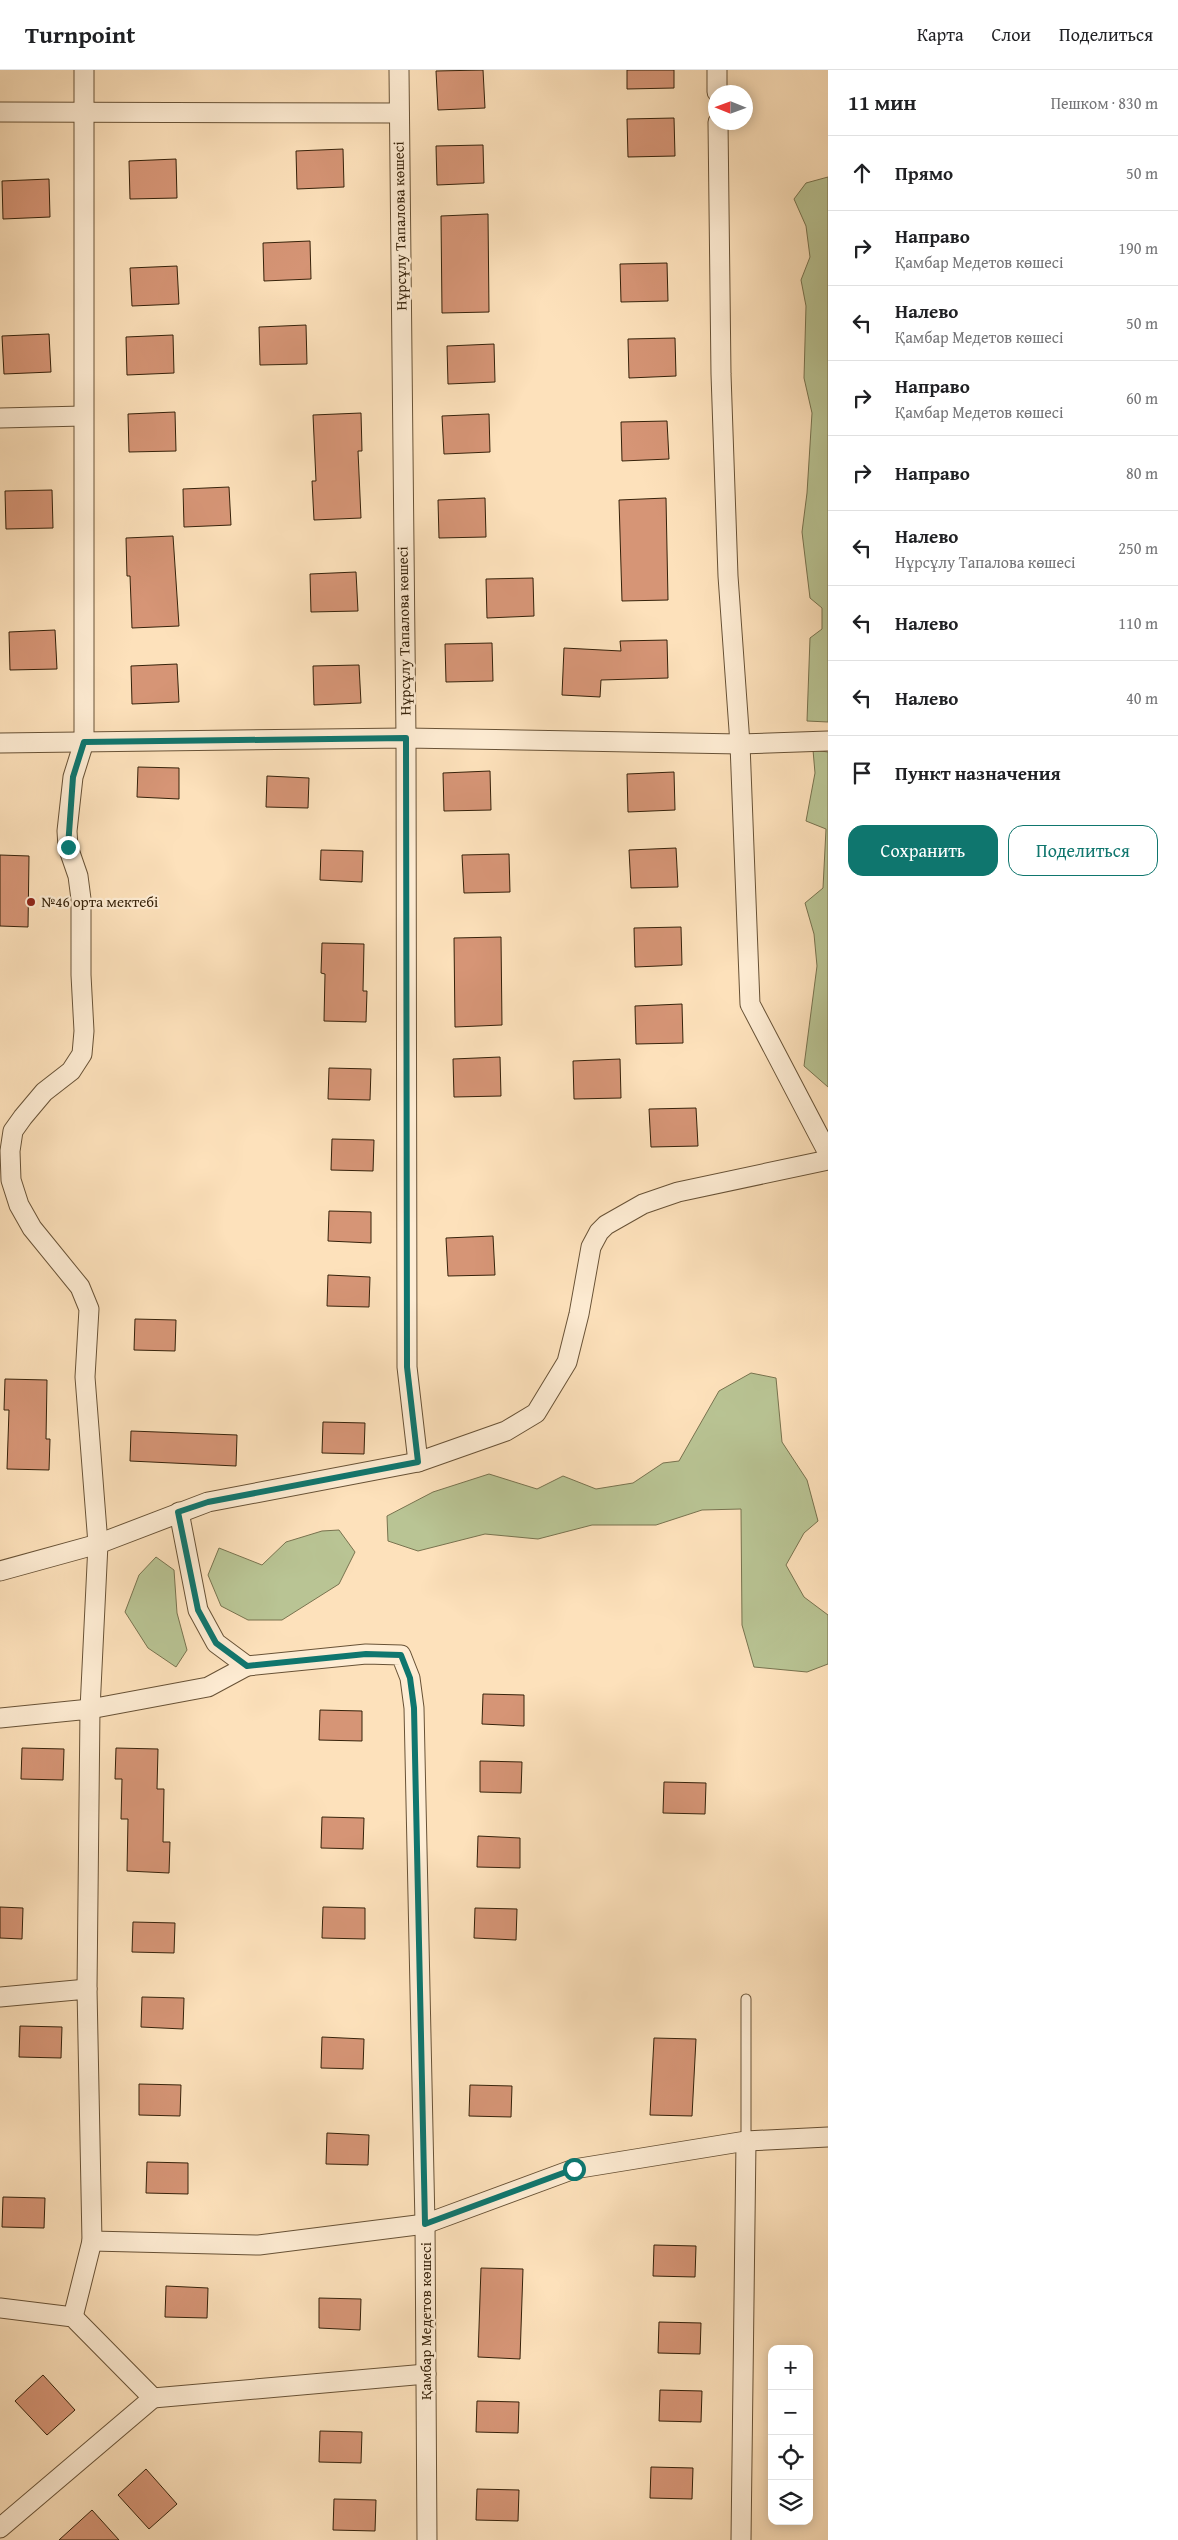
<!DOCTYPE html>
<html lang="ru">
<meta charset="utf-8">
<style>
:root{--surface:#fff;--page:#f6f6f6;--text:#202124;--muted:#757577;--line:#e0e0e0;--accent:#0f766e}
body{margin:0;font-family:"Gentium Book Plus",serif;background:var(--page);color:var(--text)}
.controls{position:absolute;right:15px;bottom:15px;display:grid;overflow:hidden;border-radius:10px;box-shadow:0 2px 12px #0003}
.controls button{width:45px;height:45px;display:grid;place-items:center;padding:0;border:0;border-bottom:1px solid var(--line);background:var(--surface);color:var(--text);font:25px sans-serif}
.compass{position:absolute;left:708px;top:15px;width:45px;height:45px;border-radius:50%;background:var(--surface);box-shadow:0 2px 12px #0003;rotate:271deg}
.stop{position:absolute;width:15px;height:15px;margin:-11px;border:4px solid #0f766e;border-radius:50%;background:#fff}
.stop.end{background:#0f766e;border-color:#fff;box-shadow:0 1px 5px #0008}
.list{margin:0;padding:0;list-style:none}
h2{display:flex;justify-content:space-between;align-items:center;height:65px;margin:0;padding:0 20px;font-size:21px}
h2 small{font-size:16px;font-weight:400;color:var(--muted)}
.list li{display:grid;grid-template-columns:32px 1fr auto;gap:15px;align-items:center;box-sizing:border-box;height:75px;padding:0 20px;border-top:1px solid var(--line)}
.list b{display:block;font-size:19px;white-space:nowrap}
.list p{margin:0;font-size:16px;white-space:nowrap;color:var(--muted)}
.list em{font-size:16px;font-style:normal;color:var(--muted)}
.actions{display:flex;gap:10px;padding:15px 20px}
.actions a{flex:1;padding:11px 0;border:1px solid var(--accent);border-radius:15px;text-align:center;font-size:18px;color:var(--accent)}
.actions .main{background:var(--accent);color:#fff}
.icon{flex:none;width:28px;height:28px;fill:none;stroke:currentColor;stroke-width:2;stroke-linecap:round;stroke-linejoin:round}
.map{position:relative;flex:none;width:828px;height:2470px;overflow:hidden}
header{display:flex;align-items:center;gap:30px;box-sizing:border-box;height:70px;padding:0 25px;background:var(--surface);border-bottom:1px solid var(--line)}
header strong{font-size:24px}
nav{display:flex;gap:28px;margin-inline-start:auto;font-size:18px}
main{display:flex}
aside{flex:1;background:var(--surface)}
.map>svg:first-child{display:block}
.green{fill:#b9c494;stroke:#78734f}
.building{fill:#d69576;stroke:#36220a}
.lines{fill:none;stroke-linecap:round;stroke-linejoin:round}
.service-casing{stroke:#685236;stroke-width:11}
.minor-casing{stroke:#685236;stroke-width:21}
.service{stroke:#feecd3;stroke-width:9}
.minor{stroke:#feecd3;stroke-width:19}
.route{stroke:#0f766e;stroke-width:6}
.poi-dot{fill:#8f2418;stroke:#feecd3;stroke-width:2}
.labels{text-anchor:middle;stroke-width:4.5;stroke-linejoin:round;paint-order:stroke}
.street-label{font-size:15px;fill:#36220a;stroke:#feecd3}
.poi-label{font-size:15px;fill:#36220a;stroke:#feecd3;text-anchor:start}
</style>
<header>
<strong>Turnpoint</strong>
<nav><a>Карта</a><a>Слои</a><a>Поделиться</a></nav>
</header>
<main>
<div class="map">
<svg width="828" height="2470" viewBox="0 0 828 2470">
<rect width="100%" height="100%" fill="#fde1bb"/>
<filter id="stains"><feTurbulence type="fractalNoise" baseFrequency=".004" numOctaves="4"/><feColorMatrix values="0 0 0 0 .2 0 0 0 0 .09 0 0 0 0 .02 0 0 0 .5 -.17"/></filter>
<radialGradient id="worn" r=".72"><stop offset=".6" stop-color="#630" stop-opacity="0"/><stop offset="1" stop-color="#630" stop-opacity=".3"/></radialGradient>
<g class="green">
<path d="M828,107V652L807,651L810,568L822,559V538L810,528L802,462L807,423L812,343L804,308L806,236L801,210L810,187L806,156L794,129L806,113Z"/>
<path d="M813,680L828,682V1017L804,996L817,896L814,864L805,833L823,818L826,759L806,751L815,703Z"/>
<path d="M751,1303L776,1308L782,1372L807,1410L818,1451L804,1463L786,1495L804,1527L828,1545V1594L807,1602L754,1597L742,1555L741,1439L702,1440L656,1455H592L538,1469L485,1464L418,1481L388,1471L387,1446L433,1422L489,1404L537,1419L563,1406L596,1419L633,1413L663,1393L679,1391L719,1321Z"/>
<path d="M339,1460L355,1482L339,1514L282,1550H248L221,1536L208,1505L219,1478L262,1495L286,1472L322,1461Z"/>
<path d="M156,1487L174,1500L177,1543L187,1580L176,1597L148,1578L125,1542L139,1505Z"/>
</g>
<g class="building">
<path d="M483,0L485,38L438,40L436,1Z"/>
<path d="M627,0H674V18L627,19Z"/>
<path d="M674,48L675,86L628,87L627,49Z"/>
<path d="M483,75L484,113L437,115L436,76Z"/>
<path d="M343,79L344,117L297,119L296,81Z"/>
<path d="M176,89L177,128L130,129L129,91Z"/>
<path d="M49,109L50,147L3,149L2,111Z"/>
<path d="M488,144L489,242L442,243L441,146Z"/>
<path d="M310,171L311,209L264,211L263,173Z"/>
<path d="M667,193L668,231L621,232L620,194Z"/>
<path d="M177,196L179,234L132,236L130,198Z"/>
<path d="M306,255L307,294L260,295L259,257Z"/>
<path d="M49,264L51,302L4,304L2,266Z"/>
<path d="M173,265L174,303L127,305L126,267Z"/>
<path d="M675,268L676,306L629,308L628,269Z"/>
<path d="M494,274L495,312L448,314L447,276Z"/>
<path d="M175,342L176,381L129,382L128,344Z"/>
<path d="M361,343L362,381H358L361,448L314,450L312,411H316L313,345Z"/>
<path d="M489,344L490,382L444,384L442,346Z"/>
<path d="M667,351L669,389L622,391L621,352Z"/>
<path d="M229,417L231,455L184,457L183,419Z"/>
<path d="M52,420L53,458L6,459L5,421Z"/>
<path d="M485,428L486,467L439,468L438,430Z"/>
<path d="M666,428L668,530L622,531L619,430Z"/>
<path d="M173,466L179,556L132,558L130,506H127L126,468Z"/>
<path d="M356,502L358,541L311,542L310,504Z"/>
<path d="M533,508L534,546L487,548L486,509Z"/>
<path d="M55,560L57,599L10,600L9,562Z"/>
<path d="M667,570L668,608L601,610L600,627L562,625L564,578L621,581L620,571Z"/>
<path d="M492,573L493,611L446,612L445,574Z"/>
<path d="M177,594L179,632L132,634L131,596Z"/>
<path d="M359,595L361,633L314,635L313,596Z"/>
<path d="M138,697L179,698V729L137,727Z"/>
<path d="M490,701L491,740L444,741L443,703Z"/>
<path d="M674,702L675,740L628,742L627,704Z"/>
<path d="M267,706L309,708L308,738L266,737Z"/>
<path d="M676,778L678,817L631,818L629,780Z"/>
<path d="M321,780L363,781L362,812L320,810Z"/>
<path d="M509,784L510,822L464,823L462,785Z"/>
<path d="M0,785L29,786L28,857L0,856Z"/>
<path d="M681,857L682,895L635,897L634,858Z"/>
<path d="M501,867L502,955L455,957L454,868Z"/>
<path d="M322,873L364,874L363,921H367L366,952L324,951L325,904L321,903Z"/>
<path d="M682,934L683,973L636,974L635,936Z"/>
<path d="M500,987L501,1026L454,1027L453,989Z"/>
<path d="M620,989L621,1028L574,1029L573,991Z"/>
<path d="M329,998L371,999L370,1030L328,1029Z"/>
<path d="M696,1038L698,1076L651,1077L649,1039Z"/>
<path d="M332,1069L374,1070L373,1101L331,1100Z"/>
<path d="M329,1141L371,1142V1173L328,1171Z"/>
<path d="M493,1166L495,1205L448,1206L446,1168Z"/>
<path d="M328,1205L370,1207L369,1237L327,1236Z"/>
<path d="M135,1249L176,1250L175,1281L134,1280Z"/>
<path d="M5,1309L47,1310L46,1369H50L49,1400L7,1399L9,1340H4Z"/>
<path d="M323,1352L365,1353L364,1384L322,1383Z"/>
<path d="M131,1361L237,1365L236,1396L130,1391Z"/>
<path d="M483,1624L524,1625V1656L482,1654Z"/>
<path d="M320,1640L362,1641V1671L319,1670Z"/>
<path d="M22,1678L64,1679L63,1710L21,1709Z"/>
<path d="M116,1678L158,1679L157,1719H164L163,1772H170L169,1803L127,1801L128,1749H121L122,1709H115Z"/>
<path d="M480,1691L522,1692L521,1723L480,1722Z"/>
<path d="M664,1712L706,1713L705,1744L663,1743Z"/>
<path d="M322,1747L364,1748L363,1779L321,1778Z"/>
<path d="M478,1766L520,1768V1798L477,1797Z"/>
<path d="M0,1837L23,1838L22,1869L0,1868Z"/>
<path d="M323,1837L365,1838V1869L322,1868Z"/>
<path d="M475,1838L517,1839L516,1870L474,1868Z"/>
<path d="M133,1852L175,1853L174,1883L132,1882Z"/>
<path d="M142,1927L184,1928L183,1959L141,1957Z"/>
<path d="M20,1956L62,1957L61,1988L19,1987Z"/>
<path d="M322,1967L364,1969L363,1999L321,1998Z"/>
<path d="M654,1968L696,1969L692,2046L650,2045Z"/>
<path d="M139,2014L181,2015L180,2046L139,2045Z"/>
<path d="M470,2015L512,2016L511,2047L469,2046Z"/>
<path d="M327,2063L369,2065L368,2095L326,2094Z"/>
<path d="M147,2092L188,2093V2124L146,2123Z"/>
<path d="M3,2127L45,2128L44,2158L2,2157Z"/>
<path d="M654,2175L696,2176L695,2207L653,2206Z"/>
<path d="M481,2198L523,2199L520,2289L478,2287Z"/>
<path d="M166,2216L208,2218L207,2248L165,2247Z"/>
<path d="M319,2228L361,2229L360,2260L319,2258Z"/>
<path d="M659,2252L701,2253L700,2284L658,2283Z"/>
<path d="M43,2305L75,2340L47,2365L15,2331Z"/>
<path d="M660,2320L702,2321L701,2352L659,2351Z"/>
<path d="M477,2331L519,2332L518,2363L476,2362Z"/>
<path d="M320,2361L362,2362L361,2393L319,2392Z"/>
<path d="M651,2397L693,2398L692,2429L650,2428Z"/>
<path d="M146,2399L177,2434L149,2459L118,2425Z"/>
<path d="M477,2419L519,2420L518,2451L476,2450Z"/>
<path d="M334,2429L376,2430L375,2461L333,2460Z"/>
<path d="M92,2440L119,2470H59Z"/>
</g>
<g class="lines">
<defs>
<path id="service" d="M746,1929V2071"/>
<g id="minor">
<path d="M84,0V672L73,707L67,761L68,777L78,806L81,829V905L84,961L82,984L71,1001L44,1022L23,1047L13,1061L10,1081L11,1110L19,1135L32,1158L80,1217L89,1239L85,1307L98,1474L90,1639L208,1617L247,1596"/>
<path d="M399,0L406,668L407,1297L418,1392"/>
<path d="M717,0V22"/>
<path d="M0,42L399,43"/>
<path d="M718,52L721,304L728,506L740,674L750,934L828,1083"/>
<path d="M0,348L83,346"/>
<path d="M0,673L406,668L740,674L828,671"/>
<path d="M179,1442L198,1540L216,1573L247,1596L366,1584L401,1585L410,1608L414,1638L425,2154L427,2470"/>
<path d="M0,1501L98,1474L208,1432L418,1392L506,1361L536,1343L567,1292L579,1244L591,1177L599,1162L606,1155L643,1134L678,1122L828,1090"/>
<path d="M0,1648L90,1639L87,1919"/>
<path d="M0,1927L87,1919L92,2171L259,2175L425,2154L574,2099L746,2071L828,2067"/>
<path d="M0,2238L73,2247L153,2328L426,2304"/>
<path d="M73,2247L92,2171"/>
<path d="M0,2458L153,2328"/>
<path d="M741,2470L746,2071"/>
</g>
</defs>
<use href="#service" class="service-casing"/>
<use href="#minor" class="minor-casing"/>
<use href="#service" class="service"/>
<use href="#minor" class="minor"/>
</g>
<g class="lines">
<path class="route" d="M68,777L73,707L84,672L406,668L407,1297L418,1392L208,1432L178,1442L198,1540L216,1573L247,1596L366,1584L401,1585L410,1608L414,1638L425,2154L574,2099"/>
</g>
<circle class="poi-dot" cx="31" cy="832" r="5"/>
<g class="labels">
<g class="street-label">
<text transform="translate(400 156) rotate(-91)" y="5">Нұрсұлу Тапалова көшесі</text>
<text transform="translate(404 561) rotate(-91)" y="5">Нұрсұлу Тапалова көшесі</text>
<text transform="translate(426 2251) rotate(-90)" y="5">Қамбар Медетов көшесі</text>
</g>
<g class="poi-label">
<text x="41" y="837">№46 орта мектебі</text>
</g>
</g>
<rect width="100%" height="100%" filter="url(#stains)"/>
<rect width="100%" height="100%" fill="url(#worn)"/>
</svg>
<div class="controls">
<button>+</button>
<button>−</button>
<button><svg class="icon" aria-label="locate" viewBox="0 0 24 24"><circle cx="12" cy="12" r="6"/><path d="M12 2v4M12 18v4M2 12h4M18 12h4"/></svg></button>
<button><svg class="icon" aria-label="layers" viewBox="0 0 24 24"><path d="M12 4l9 5-9 5-9-5zM3 14l9 5 9-5"/></svg></button>
</div>
<svg class="compass" viewBox="-18 -18 36 36"><path d="M0-13l5 13h-10z" fill="#e53935"/><path d="M0 13l5-13h-10z" fill="#757577"/></svg>
<div class="stop" style="left:574px;top:2099px"></div>
<div class="stop end" style="left:68px;top:777px"></div>
</div>
<aside>
<h2>11 мин<small>Пешком · 830 m</small></h2>
<ul class="list">
<li><svg class="icon" aria-label="ahead" viewBox="0 0 24 24"><path d="M12 20V5M6 11l6-6 6 6"/></svg><div><b>Прямо</b></div><em>50 m</em></li>
<li><svg class="icon" aria-label="right" viewBox="0 0 24 24"><path d="M7 20v-9h11M14 6l5 5-5 5"/></svg><div><b>Направо</b><p>Қамбар Медетов көшесі</p></div><em>190 m</em></li>
<li><svg class="icon" aria-label="left" viewBox="0 0 24 24"><path d="M17 20v-9H6M10 6l-5 5 5 5"/></svg><div><b>Налево</b><p>Қамбар Медетов көшесі</p></div><em>50 m</em></li>
<li><svg class="icon" aria-label="right" viewBox="0 0 24 24"><path d="M7 20v-9h11M14 6l5 5-5 5"/></svg><div><b>Направо</b><p>Қамбар Медетов көшесі</p></div><em>60 m</em></li>
<li><svg class="icon" aria-label="right" viewBox="0 0 24 24"><path d="M7 20v-9h11M14 6l5 5-5 5"/></svg><div><b>Направо</b></div><em>80 m</em></li>
<li><svg class="icon" aria-label="left" viewBox="0 0 24 24"><path d="M17 20v-9H6M10 6l-5 5 5 5"/></svg><div><b>Налево</b><p>Нұрсұлу Тапалова көшесі</p></div><em>250 m</em></li>
<li><svg class="icon" aria-label="left" viewBox="0 0 24 24"><path d="M17 20v-9H6M10 6l-5 5 5 5"/></svg><div><b>Налево</b></div><em>110 m</em></li>
<li><svg class="icon" aria-label="left" viewBox="0 0 24 24"><path d="M17 20v-9H6M10 6l-5 5 5 5"/></svg><div><b>Налево</b></div><em>40 m</em></li>
<li><svg class="icon" aria-label="arrive" viewBox="0 0 24 24"><path d="M6 21V4h12l-3 4 3 4H6"/></svg><div><b>Пункт назначения</b></div></li>
</ul>
<div class="actions"><a class="main">Сохранить</a><a>Поделиться</a></div>
</aside>
</main>
